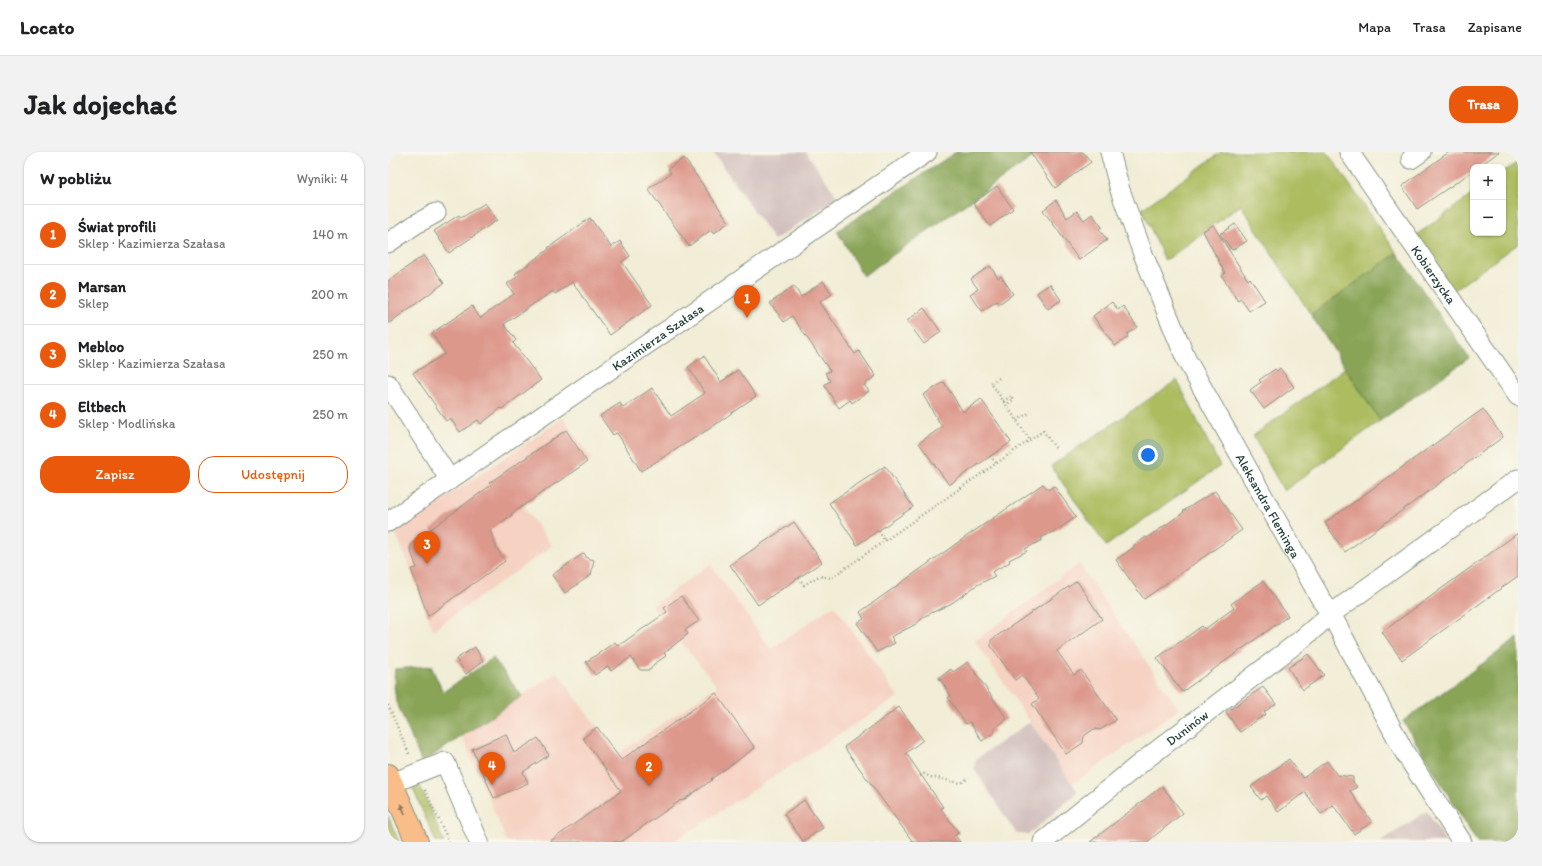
<!DOCTYPE html>
<html lang="pl">
<meta charset="utf-8">
<style>
:root{--surface:#fff;--page:#f2f2f2;--text:#202124;--muted:#757577;--line:#e0e0e0;--accent:#ea580c}
body{margin:0;font-family:Itim,sans-serif;background:var(--page);color:var(--text)}
.controls{position:absolute;right:12px;top:12px;display:grid;overflow:hidden;border-radius:8px;box-shadow:0 1px 3px #0004}
.controls button{width:36px;height:36px;display:grid;place-items:center;padding:0;border:0;border-bottom:1px solid var(--line);background:var(--surface);color:var(--text);font:20px sans-serif}
.you{position:absolute;left:760px;top:303px;width:14px;height:14px;margin:-10px;border:3px solid #fff;border-radius:50%;background:#1a73e8;box-shadow:0 0 0 6px #1a73e833}
.badge{display:grid;place-items:center;width:26px;height:26px;border-radius:50%;background:var(--accent);color:#fff;font-size:13px;font-weight:700}
.pin{position:absolute;translate:-50% -33px;filter:drop-shadow(0 1px 2px #0008)}
.pin::after{content:'';position:absolute;top:21px;width:14px;height:12px;background:inherit;clip-path:polygon(0 0,100% 0,50% 100%)}
.list{margin:0;padding:0;list-style:none}
h2{display:flex;justify-content:space-between;align-items:center;height:52px;margin:0;padding:0 16px;font-size:17px}
h2 small{font-size:13px;font-weight:400;color:var(--muted)}
.list li{display:grid;grid-template-columns:26px 1fr auto;gap:12px;align-items:center;box-sizing:border-box;height:60px;padding:0 16px;border-top:1px solid var(--line)}
.list b{display:block;font-size:15px;white-space:nowrap}
.list p{margin:0;font-size:13px;white-space:nowrap;color:var(--muted)}
.list em{font-size:13px;font-style:normal;color:var(--muted)}
.actions{display:flex;gap:8px;padding:12px 16px}
.actions a{flex:1;padding:9px 0;border:1px solid var(--accent);border-radius:16px;text-align:center;font-size:14px;color:var(--accent)}
.actions .main{background:var(--accent);color:#fff}
.map{position:relative;flex:none;width:1130px;height:690px;overflow:hidden;border-radius:16px}
header{display:flex;align-items:center;gap:24px;box-sizing:border-box;height:56px;padding:0 20px;background:var(--surface);border-bottom:1px solid var(--line)}
header strong{font-size:19px}
nav{display:flex;gap:22px;margin-inline-start:auto;font-size:14px}
.intro{display:flex;align-items:center;justify-content:space-between;box-sizing:border-box;height:96px;padding:0 24px}
h1{margin:0;font-size:28px}
.button{padding:10px 18px;border-radius:16px;background:var(--accent);color:#fff;font-size:14px;font-weight:700}
main{display:flex;gap:24px;padding:0 24px}
aside{flex:1;background:var(--surface);border-radius:16px;box-shadow:0 1px 3px #0004}
.map>svg:first-child{display:block}
.built{fill:#f6d2c3}
.industrial{fill:#d1bfbd}
.green{fill:#acbc5f;stroke:#667c4a}
.forest{fill:#89a456;stroke:#547045}
.building{fill:#dd988c}
.lines{fill:none;stroke-linecap:round;stroke-linejoin:round}
.minor-casing{stroke:#889585;stroke-width:21}
.major-casing{stroke:#889585;stroke-width:24}
.path{stroke:#889585;stroke-width:2.5;stroke-dasharray:1 3;stroke-linecap:butt}
.minor{stroke:#fff;stroke-width:19}
.major{stroke:#f8bd88;stroke-width:22}
.oneway{fill:#81775a}
.labels{text-anchor:middle;stroke-width:3;stroke-linejoin:round;paint-order:stroke}
.street-label{font-size:13px;fill:#1f3d34;stroke:#fbf7ec}
</style>
<header>
<strong>Locato</strong>
<nav><a>Mapa</a><a>Trasa</a><a>Zapisane</a></nav>
</header>
<div class="intro"><h1>Jak dojechać</h1><a class="button">Trasa</a></div>
<main>
<aside>
<h2>W pobliżu<small>Wyniki: 4</small></h2>
<ul class="list">
<li><span class="badge">1</span><div><b>Świat profili</b><p>Sklep · Kazimierza Szałasa</p></div><em>140 m</em></li>
<li><span class="badge">2</span><div><b>Marsan</b><p>Sklep</p></div><em>200 m</em></li>
<li><span class="badge">3</span><div><b>Mebloo</b><p>Sklep · Kazimierza Szałasa</p></div><em>250 m</em></li>
<li><span class="badge">4</span><div><b>Eltbech</b><p>Sklep · Modlińska</p></div><em>250 m</em></li>
</ul>
<div class="actions"><a class="main">Zapisz</a><a>Udostępnij</a></div>
</aside>
<div class="map">
<svg width="1130" height="690" viewBox="0 0 1130 690">
<rect width="100%" height="100%" fill="#fbf7ec"/>
<filter id="ink" filterUnits="userSpaceOnUse"><feTurbulence type="fractalNoise" baseFrequency=".025" numOctaves="2"/><feDisplacementMap in="SourceGraphic" scale="8" xChannelSelector="R" yChannelSelector="G"/><feConvolveMatrix kernelMatrix="1 2 1 2 8 2 1 2 1" color-interpolation-filters="sRGB"/></filter>
<filter id="wash" filterUnits="userSpaceOnUse"><feTurbulence type="fractalNoise" baseFrequency=".012" numOctaves="4" result="noise"/><feDisplacementMap in="SourceGraphic" scale="16" xChannelSelector="R" yChannelSelector="G"/><feGaussianBlur stdDeviation="0.9" result="paint"/><feColorMatrix in="noise" values="0 0 0 0 0 0 0 0 0 0 0 0 0 0 0 0 0 1.4 0 .05"/><feComposite in="paint" operator="in"/></filter>
<g filter="url(#wash)">
<rect width="100%" height="100%" fill="#f1edd6"/>
<g class="built">
<path d="M175,266L204,307L138,351L137,357L164,394L45,478L23,417L7,380Z"/>
<path d="M322,412L383,497L446,453L508,542L511,544L288,688L289,690H119L74,584L169,520L229,603L329,534L264,454Z"/>
<path d="M691,412L791,557L685,632L587,489Z"/>
</g>
<g class="industrial">
<path d="M325,0H418L450,46L386,88Z"/>
<path d="M642,570L690,640L640,683L628,681L586,617L588,607Z"/>
<path d="M1039,659L1058,690H992Z"/>
</g>
<g class="green">
<path d="M833,0H939L1009,101L923,163L853,53L777,109L754,57Z"/>
<path d="M1130,10V92L1065,139L1027,84L1085,42V81H1115V20Z"/>
<path d="M957,216L992,269L896,339L865,284Z"/>
<path d="M789,228L832,314L718,394L663,314Z"/>
<path d="M30,629L56,690H48L25,637Z"/>
<path d="M0,664L11,690H0Z"/>
</g>
<g class="forest">
<path d="M568,0H652L475,124L449,79Z"/>
<path d="M1009,101L1081,206L992,269L923,163Z"/>
<path d="M1130,486V690H1089L1015,569Z"/>
<path d="M105,506L134,544L34,611L8,549L6,533L7,517L43,514L55,540Z"/>
</g>
<g id="blocks">
<g class="building">
<path d="M642,0H695L703,10L667,36Z"/>
<path d="M1061,0H1111L1090,15H1085V19L1029,57L1014,34Z"/>
<path d="M296,6L341,70L326,81L323,78L301,94L260,37L283,21L280,17Z"/>
<path d="M609,34L625,57L602,74L585,51Z"/>
<path d="M668,48L679,66L689,59L696,68L704,62L714,75L711,77L719,88L691,108L655,58Z"/>
<path d="M97,51L109,68L61,101L46,79L71,63L73,66Z"/>
<path d="M202,66L223,95L232,89L242,104L234,110L264,153L222,183L184,130L167,142L165,139L116,172L128,188L125,191L153,228L114,257L113,256L93,272L90,268L72,280L62,266L58,269L25,221L57,202L44,181L84,154L92,166L126,142L119,132L129,125L127,122L161,97L160,96Z"/>
<path d="M847,72L859,89L844,98L832,82Z"/>
<path d="M825,73L860,128L862,126L877,149L861,159L853,147L850,149L834,124L837,121L815,79Z"/>
<path d="M36,103L56,131L0,172V129Z"/>
<path d="M602,114L610,126L613,124L625,142L611,152L609,149L594,159L582,142L590,137L583,127Z"/>
<path d="M435,129L444,142L432,150L467,202L471,199L488,224L476,233L481,239L464,251L462,248L451,256L436,233L442,229L437,221L442,219L404,164L396,170L382,151L406,134L413,145Z"/>
<path d="M662,132L673,148L660,157L649,141Z"/>
<path d="M724,150L730,158L735,154L749,175L739,182L740,185L727,194L705,164Z"/>
<path d="M536,156L553,180L536,192L519,169Z"/>
<path d="M316,204L333,230L350,218L368,244L321,277L253,319L229,281L225,283L212,264L232,251L235,256L264,236L283,264L317,241L300,215Z"/>
<path d="M892,216L906,235L876,257L862,238L873,230L871,228L887,217L889,219Z"/>
<path d="M556,230L575,260L593,247L623,290L561,333L531,291L554,275L535,243Z"/>
<path d="M1095,257L1115,285L957,400L937,371Z"/>
<path d="M178,278L199,310L123,362L124,363L102,378L109,397L117,409L40,464L23,417L29,416L22,397L24,391L45,381L43,377L103,333L101,331Z"/>
<path d="M497,314L525,355L469,393L441,351Z"/>
<path d="M655,332L660,338L666,334L688,365L672,376L653,386L654,388L637,397L639,399L621,408L622,410L604,420L607,424L589,433L564,451L537,464L528,472L503,485L507,491L489,500L469,471L476,467L472,460L579,384Z"/>
<path d="M827,339L854,378L756,447L728,408L746,395L745,394L758,385L759,386L796,360L795,359Z"/>
<path d="M406,370L434,410L370,453L342,413Z"/>
<path d="M1130,381V424L1014,508L994,480Z"/>
<path d="M196,401L199,406L206,408L203,423L177,441L164,423Z"/>
<path d="M689,429L714,467L669,499L686,523L693,518L728,568L712,578L706,577L696,584L695,591L678,602L644,552L651,547L634,523L627,528L603,494V488Z"/>
<path d="M875,429L900,464L794,540L769,506L814,474L817,477L846,456L843,452Z"/>
<path d="M293,444L311,469L297,478L300,482L276,501L278,504L266,512L262,518H252L243,505L223,519L220,514L207,523L198,510L227,490L230,494L279,460L276,456Z"/>
<path d="M87,495L95,509L78,522L68,507Z"/>
<path d="M920,502L936,523L915,538L900,516Z"/>
<path d="M580,510L619,567L605,577L607,580L594,589L582,570L578,572L560,546L563,544L551,526L563,517L565,520Z"/>
<path d="M875,535L888,552L876,560L878,562L852,580L838,560Z"/>
<path d="M328,541L367,596L323,627L324,628L294,649L293,648L233,690H161L233,639L195,586L209,575L233,608Z"/>
<path d="M511,555L535,588L518,601L555,655L553,657L571,681L567,683L572,690H525L456,595Z"/>
<path d="M118,582L126,601L150,586L161,603L135,620L140,631L106,646L84,597Z"/>
<path d="M901,607L915,626L939,609L949,623L965,625V630L969,635L962,639L984,670L966,682L945,653L933,662L917,640L890,660L878,644L873,648L863,635Z"/>
<path d="M774,634L795,661L759,690H702Z"/>
<path d="M416,648L435,676L415,689L396,662Z"/>
</g>
</g>
</g>
<g filter="url(#ink)">
<use href="#blocks" fill-opacity="0" stroke="#889585" stroke-width="1"/>
<g class="lines">
<defs>
<g id="minor">
<path id="s1" d="M722,0L732,38L755,102L798,207L934,449L943,462L1017,601L1074,690"/>
<path id="s2" d="M961,0L1130,244"/>
<path d="M1023,7L1033,0"/>
<path d="M0,91L28,72L48,61"/>
<path d="M0,232L62,328"/>
<path id="s3" d="M0,370L539,0"/>
<path d="M4,631L57,610L91,690"/>
<path id="s4" d="M655,690L754,610L914,487L943,462L1130,327"/>
</g>
<path id="major" d="M0,623L29,690"/>
</defs>
<use href="#minor" class="minor-casing"/>
<use href="#major" class="major-casing"/>
<g class="path">
<path d="M611,226L603,231L642,288"/>
<path d="M615,249L624,244L626,247L618,253"/>
<path d="M629,268L643,260"/>
<path d="M602,304L608,311"/>
<path d="M491,379L497,389"/>
<path d="M411,426L416,433L431,424L443,426L655,279L669,298"/>
<path d="M0,553L22,604"/>
<path d="M532,624L536,622L543,625L573,631L581,626"/>
<path d="M37,638L61,690"/>
</g>
<use href="#minor" class="minor"/>
<use href="#major" class="major"/>
</g>
<defs><path id="oneway-solid" d="M-6-.8H1V-3.2L6.5 0L1 3.2V.8H-6Z"/></defs>
<use class="oneway" href="#oneway-solid" transform="translate(15 657) rotate(-113)"/>
</g>
<g class="labels">
<g class="street-label">
<text dy="5" stroke="none"><textPath href="#s2" startOffset="149">Kobierzycka</textPath></text>
<text dy="5" stroke="none"><textPath href="#s3" startOffset="327">Kazimierza Szałasa</textPath></text>
<text dy="5" stroke="none"><textPath href="#s1" startOffset="389">Aleksandra Fleminga</textPath></text>
<text dy="5" stroke="none"><textPath href="#s4" startOffset="184">Duninów</textPath></text>
</g>
</g>
</svg>
<div class="controls">
<button>+</button>
<button>−</button>
</div>
<div class="you"></div>
<div class="pin badge" style="left:359px;top:166px">1</div>
<div class="pin badge" style="left:261px;top:634px">2</div>
<div class="pin badge" style="left:39px;top:412px">3</div>
<div class="pin badge" style="left:104px;top:633px">4</div>
</div>
</main>
